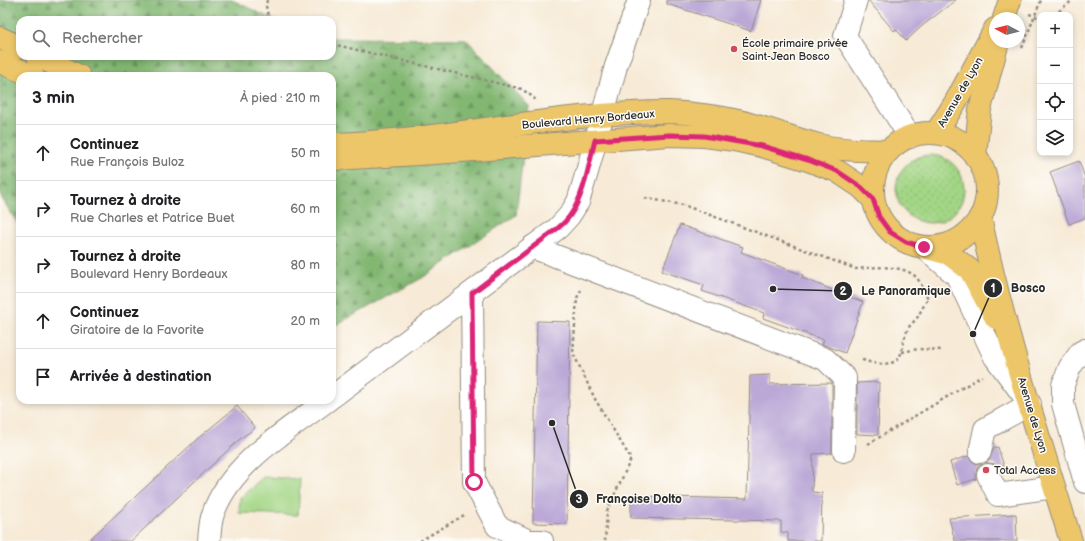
<!DOCTYPE html>
<html lang="fr">
<meta charset="utf-8">
<style>
:root{--surface:#fff;--page:#f6f6f6;--text:#202124;--muted:#757577;--line:#e0e0e0}
body{margin:0;font-family:"Balsamiq Sans",sans-serif;background:var(--page);color:var(--text)}
.controls{position:absolute;right:12px;top:12px;display:grid;overflow:hidden;border-radius:8px;box-shadow:0 2px 6px #0003}
.controls button{width:36px;height:36px;display:grid;place-items:center;padding:0;border:0;border-bottom:1px solid var(--line);background:var(--surface);color:var(--text);font:20px sans-serif}
.compass{position:absolute;left:989px;top:12px;width:36px;height:36px;border-radius:50%;background:var(--surface);box-shadow:0 2px 6px #0003;rotate:277deg}
.stop{position:absolute;width:12px;height:12px;margin:-9px;border:3px solid #db2777;border-radius:50%;background:#fff}
.stop.end{background:#db2777;border-color:#fff;box-shadow:0 1px 4px #0008}
.list{margin:0;padding:0;list-style:none}
h2{display:flex;justify-content:space-between;align-items:center;height:52px;margin:0;padding:0 16px;font-size:17px}
h2 small{font-size:13px;font-weight:400;color:var(--muted)}
.list li{display:grid;grid-template-columns:26px 1fr auto;gap:12px;align-items:center;box-sizing:border-box;height:56px;padding:0 16px;border-top:1px solid var(--line)}
.list b{display:block;font-size:15px;white-space:nowrap}
.list p{margin:0;font-size:13px;white-space:nowrap;color:var(--muted)}
.list em{font-size:13px;font-style:normal;color:var(--muted)}
.icon{flex:none;width:22px;height:22px;fill:none;stroke:currentColor;stroke-width:2;stroke-linecap:round;stroke-linejoin:round}
.map{position:relative;flex:none;width:1085px;height:541px;overflow:hidden}
.search{position:absolute;background:var(--surface);box-shadow:0 2px 6px #0003;left:16px;top:16px;width:320px;height:44px;display:flex;align-items:center;gap:10px;box-sizing:border-box;padding:0 14px;border-radius:12px;color:var(--muted);font-size:15px}
.panel{position:absolute;background:var(--surface);box-shadow:0 2px 6px #0003;left:16px;top:72px;width:320px;height:332px;border-radius:12px}
.map>svg:first-child{display:block}
.grass{fill:url(#grass-dots);stroke:#678058}
.forest{fill:url(#forest-firs);stroke:#56714e}
.garden{fill:#a3d685;stroke:#678058}
.building{fill:#bba8d7}
.lines{fill:none;stroke-linecap:round;stroke-linejoin:round}
.minor-casing{stroke:#918a80;stroke-width:24}
.major-casing{stroke:#918a80;stroke-width:24}
.path{stroke:#918a80;stroke-width:2.5;stroke-dasharray:3 3;stroke-linecap:butt}
.minor{stroke:#fff;stroke-width:22}
.major{stroke:#ecc669;stroke-width:22}
.route{stroke:#db2777;stroke-width:5}
.poi-dot{fill:#d1495b;stroke:#fdfcf7;stroke-width:1.5}
.labels{text-anchor:middle;stroke-width:3;stroke-linejoin:round;paint-order:stroke}
.poi-label{font-size:11px;fill:#2b2b2b;stroke:#fdfcf7;text-anchor:start}
.street-label{font-size:11px;fill:#2b2b2b;stroke:#fdfcf7}
.leader{fill:none;stroke:#2b2b2b;stroke-width:1.5}
.callout-dot{fill:#2b2b2b;stroke:#fdfcf7;stroke-width:1.5}
.mark-label{font-size:12px;text-anchor:middle;font-weight:bold;fill:#fff}
.callout-label{font-size:12px;text-anchor:middle;font-weight:bold;fill:#2b2b2b;stroke:#fdfcf7;stroke-width:3;stroke-linejoin:round;paint-order:stroke}
</style>
<div class="map">
<svg width="1085" height="541" viewBox="0 0 1085 541">
<defs>
<pattern id="grass-dots" width="8" height="8" patternUnits="userSpaceOnUse"><rect width="8" height="8" fill="#a3d685"/><path d="M2 2h.1M6 6h.1" fill="none" stroke="#8cb873" stroke-width="1.8" stroke-linecap="round"/></pattern>
<pattern id="forest-firs" width="22" height="20" patternUnits="userSpaceOnUse"><rect width="22" height="20" fill="#82b772"/><path d="M5 1l3.5 6h-7zM16 11l3.5 6h-7z" fill="#6b955e"/></pattern>
</defs>
<rect width="100%" height="100%" fill="#fdfcf7"/>
<filter id="ink" filterUnits="userSpaceOnUse"><feTurbulence type="fractalNoise" baseFrequency=".025" numOctaves="2"/><feDisplacementMap in="SourceGraphic" scale="8" xChannelSelector="R" yChannelSelector="G"/><feConvolveMatrix kernelMatrix="1 2 1 2 8 2 1 2 1" color-interpolation-filters="sRGB"/></filter>
<filter id="wash" filterUnits="userSpaceOnUse"><feTurbulence type="fractalNoise" baseFrequency=".012" numOctaves="4" result="noise"/><feDisplacementMap in="SourceGraphic" scale="16" xChannelSelector="R" yChannelSelector="G"/><feGaussianBlur stdDeviation="0.9" result="paint"/><feColorMatrix in="noise" values="0 0 0 0 0 0 0 0 0 0 0 0 0 0 0 0 0 1.4 0 .05"/><feComposite in="paint" operator="in"/></filter>
<g filter="url(#wash)">
<rect width="100%" height="100%" fill="#f7ead6"/>
<circle class="grass" cx="930" cy="189" r="34"/>
<path class="forest" d="M0,0H232L274,20H20V56H332V38L466,39L529,106L516,215L422,278L332,327V76H20V228L0,195Z"/>
<path class="garden" d="M263,477L300,479L298,515L239,513L240,498Z"/>
<g id="blocks">
<g class="building">
<path d="M667,0H761L751,31L667,4Z"/>
<path d="M868,0H956L922,26L906,41L896,29L894,31Z"/>
<path d="M1079,161L1085,178V218L1069,224L1050,172Z"/>
<path d="M680,225L743,247L741,252L803,275L802,278L863,302L845,353L822,344L824,340L763,318L764,313L702,291L704,285L662,271Z"/>
<path d="M537,321L570,322L567,524L533,523Z"/>
<path d="M770,375V384L832,383V453L813,454L812,492L822,493L821,541H788V533L781,532V521L631,518V496L747,499L750,376Z"/>
<path d="M879,382L878,435L857,434V383Z"/>
<path d="M237,406L255,428L240,439L131,541H88L196,440Z"/>
<path d="M998,447L1005,470L1000,472L995,464L989,463H985L989,460L994,448Z"/>
<path d="M968,456L972,461L977,464H982L977,468L976,474V479L957,485L950,462Z"/>
<path d="M1016,514L1017,541H955L949,518Z"/>
</g>
</g>
</g>
<g filter="url(#ink)">
<use href="#blocks" fill-opacity="0" stroke="#918a80" stroke-width="1"/>
<g class="lines">
<defs>
<g id="minor">
<path d="M856,0L845,36L910,137"/>
<path d="M532,247L825,359L845,378L844,451"/>
<path d="M924,247L957,276L995,357L1030,404L985,429L980,452"/>
<path d="M472,293L474,482L497,526L529,541H542"/>
<path d="M1085,350L1081,352L1070,367L1063,385V404L1085,482"/>
<path d="M332,397L558,228L569,216L578,202L587,172L616,66L639,0"/>
<path d="M988,475L998,495L1054,487"/>
<path d="M209,541C210,532 210,522 213,514C230,464 288,430 328,400"/>
</g>
<g id="major">
<path d="M1004,18L1010,0"/>
<path d="M0,38L20,47"/>
<path d="M38,56L79,76"/>
<path d="M0,62L33,76"/>
<path d="M936,133L955,103L995,29"/>
<circle cx="930" cy="190" r="57"/>
<path d="M332,144C445,141 556,112 669,112C692,113 716,116 738,121C765,127 792,138 819,145C841,151 865,150 888,151"/>
<path d="M975,156L980,109L998,42"/>
<path d="M335,159L435,153L669,135L705,136L734,140L762,146L808,160L837,171L861,187L873,199"/>
<path d="M980,217C1003,327 1038,434 1071,541"/>
<path d="M927,248L949,254L970,270L996,318"/>
</g>
</defs>
<use href="#minor" class="minor-casing"/>
<use href="#major" class="major-casing"/>
<g class="path">
<path d="M267,0L266,6L269,20"/>
<path d="M1029,14L1040,18"/>
<path d="M1054,15L1073,0"/>
<path d="M332,44L522,89L534,98L535,100"/>
<path d="M1022,48L1041,0"/>
<path d="M645,198L683,205L856,269C873,267 903,264 916,277C921,282 924,292 928,298L917,318L908,328L903,343L902,352L897,361C883,366 874,364 860,359"/>
<path d="M581,290L577,298L573,353L595,399L631,459L607,511L605,541"/>
<path d="M902,352L918,349L943,350"/>
<path d="M868,444L982,376"/>
<path d="M420,541L466,514"/>
</g>
<use href="#minor" class="minor"/>
<use href="#major" class="major"/>
</g>
</g>
<g class="lines" filter="url(#ink)">
<path class="route" d="M474,482L472,293L558,228C562,225 566,221 569,217C584,197 589,164 595,140L669,135L704,136L762,146L808,160L837,171L861,187L873,199L879,217L890,232L906,242L924,247"/>
</g>
<g class="poi-dot">
<circle cx="734" cy="49" r="4"/>
<circle cx="986" cy="470" r="4"/>
</g>
<g class="labels">
<g class="poi-label">
<text x="742" y="47">École primaire privée<tspan x="742" dy="13">Saint-Jean Bosco</tspan></text>
<text x="994" y="474">Total Access</text>
</g>
<g class="street-label">
<text transform="translate(960 92) rotate(-60)" y="4">Avenue de Lyon</text>
<text transform="translate(588 119) rotate(-5)" y="4">Boulevard Henry Bordeaux</text>
<text transform="translate(1033 415) rotate(73)" y="4">Avenue de Lyon</text>
</g>
</g>
<path class="leader" d="M973 334L993 288M773 289L843 291M552 423L579 499"/>
<g class="callout-dot">
<circle cx="973" cy="334" r="4"/>
<circle cx="773" cy="289" r="4"/>
<circle cx="552" cy="423" r="4"/>
<circle cx="993" cy="288" r="10"/>
<circle cx="843" cy="291" r="10"/>
<circle cx="579" cy="499" r="10"/>
</g>
<g class="mark-label">
<text x="993" y="292">1</text>
<text x="843" y="295">2</text>
<text x="579" y="503">3</text>
</g>
<g class="callout-label">
<text x="1028" y="292">Bosco</text>
<text x="906" y="295">Le Panoramique</text>
<text x="639" y="503">Françoise Dolto</text>
</g>
</svg>
<div class="controls">
<button>+</button>
<button>−</button>
<button><svg class="icon" aria-label="locate" viewBox="0 0 24 24"><circle cx="12" cy="12" r="6"/><path d="M12 2v4M12 18v4M2 12h4M18 12h4"/></svg></button>
<button><svg class="icon" aria-label="layers" viewBox="0 0 24 24"><path d="M12 4l9 5-9 5-9-5zM3 14l9 5 9-5"/></svg></button>
</div>
<svg class="compass" viewBox="-18 -18 36 36"><path d="M0-13l5 13h-10z" fill="#e53935"/><path d="M0 13l5-13h-10z" fill="#757577"/></svg>
<div class="stop" style="left:474px;top:482px"></div>
<div class="stop end" style="left:924px;top:247px"></div>
<div class="search"><svg class="icon" aria-label="search" viewBox="0 0 24 24"><circle cx="10" cy="10" r="6"/><path d="M15 15l6 6"/></svg>Rechercher</div>
<section class="panel">
<h2>3 min<small>À pied · 210 m</small></h2>
<ul class="list">
<li><svg class="icon" aria-label="ahead" viewBox="0 0 24 24"><path d="M12 20V5M6 11l6-6 6 6"/></svg><div><b>Continuez</b><p>Rue François Buloz</p></div><em>50 m</em></li>
<li><svg class="icon" aria-label="right" viewBox="0 0 24 24"><path d="M7 20v-9h11M14 6l5 5-5 5"/></svg><div><b>Tournez à droite</b><p>Rue Charles et Patrice Buet</p></div><em>60 m</em></li>
<li><svg class="icon" aria-label="right" viewBox="0 0 24 24"><path d="M7 20v-9h11M14 6l5 5-5 5"/></svg><div><b>Tournez à droite</b><p>Boulevard Henry Bordeaux</p></div><em>80 m</em></li>
<li><svg class="icon" aria-label="ahead" viewBox="0 0 24 24"><path d="M12 20V5M6 11l6-6 6 6"/></svg><div><b>Continuez</b><p>Giratoire de la Favorite</p></div><em>20 m</em></li>
<li><svg class="icon" aria-label="arrive" viewBox="0 0 24 24"><path d="M6 21V4h12l-3 4 3 4H6"/></svg><div><b>Arrivée à destination</b></div></li>
</ul>
</section>
</div>
